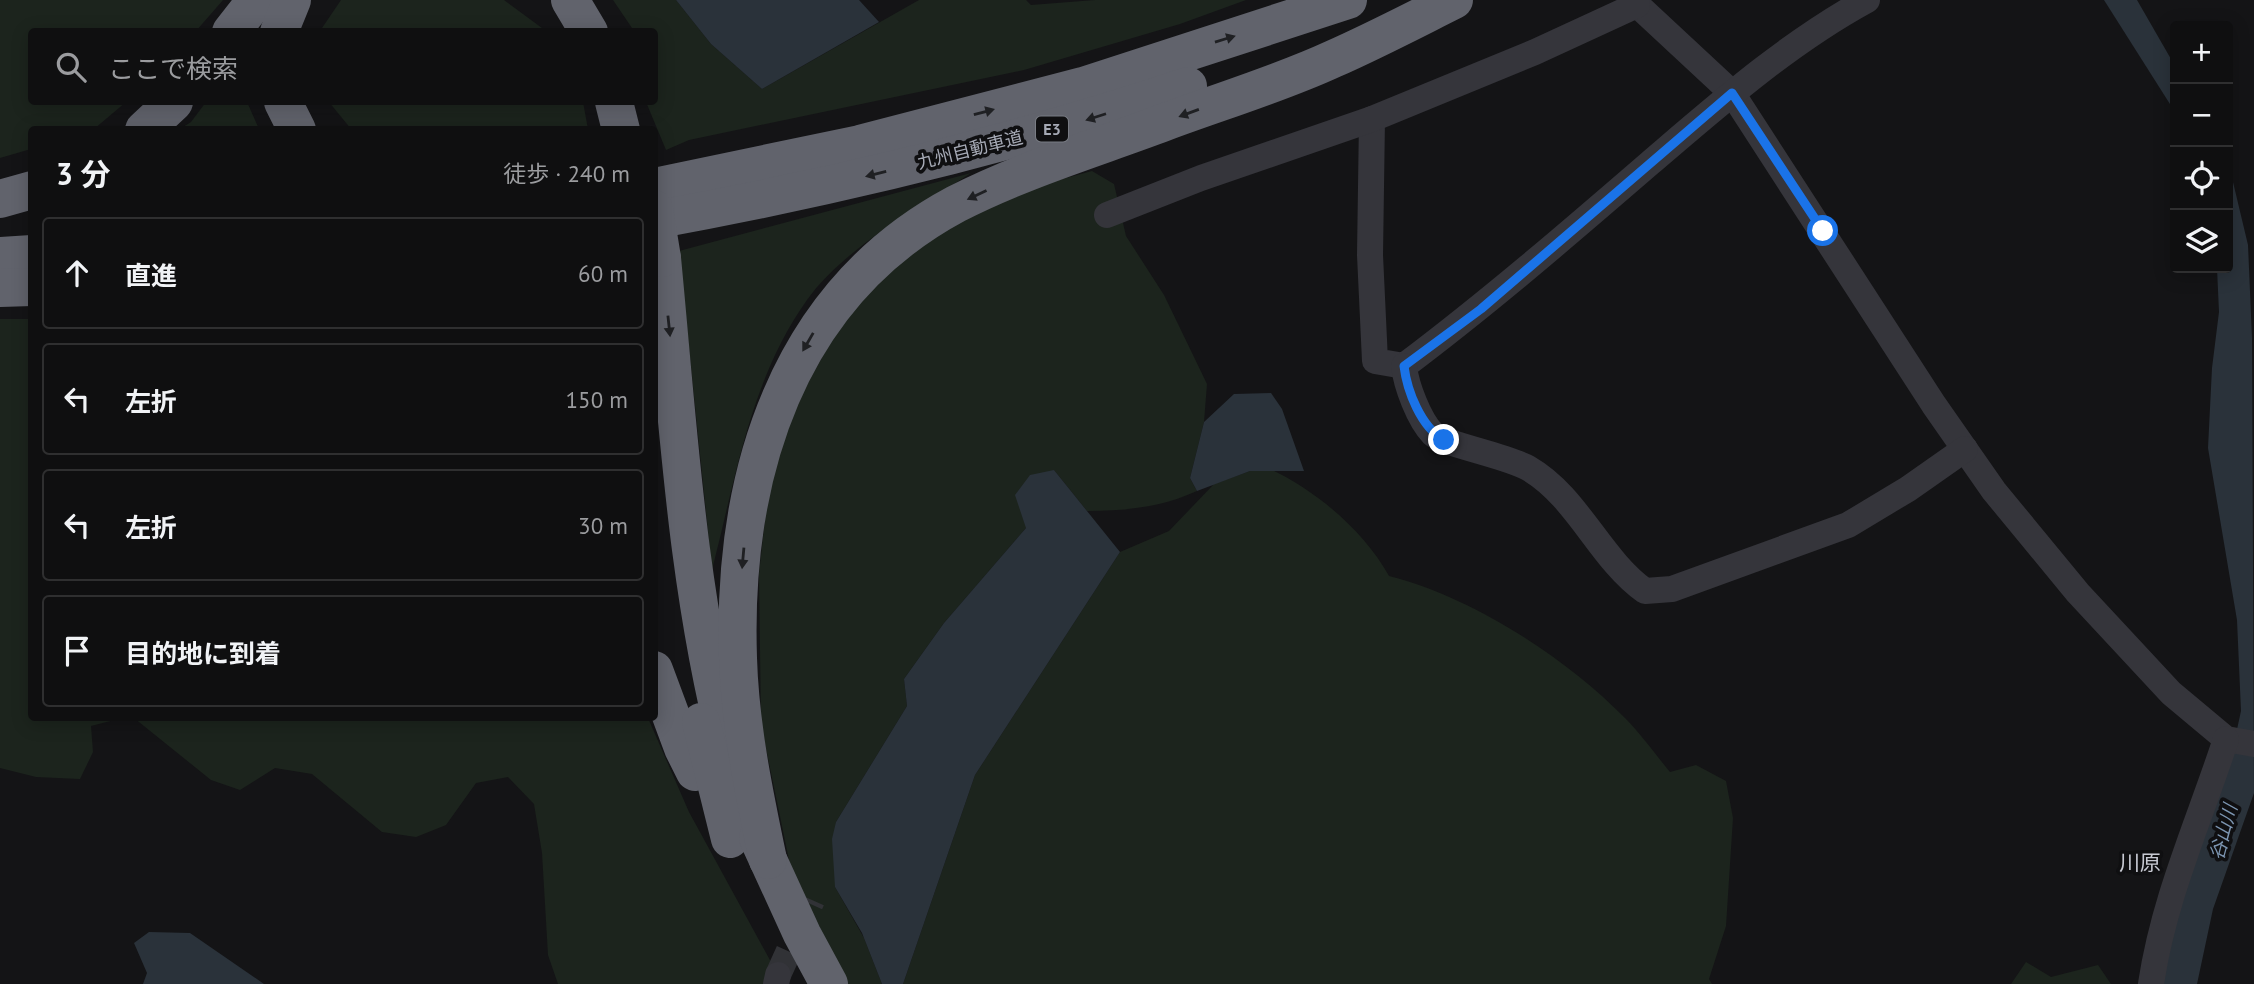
<!DOCTYPE html>
<html lang="ja">
<meta charset="utf-8">
<style>
:root{--surface:#0f0f10;--page:#1d1d1e;--text:#f1f3f6;--muted:#9b9c9f;--line:#2f2f30}
body{margin:0;font-family:"PT Sans","Noto Sans JP",sans-serif;background:var(--page);color:var(--text)}
.controls{position:absolute;right:21px;top:21px;display:grid;overflow:hidden;border-radius:7px;box-shadow:0 4px 18px #0003}
.controls button{width:63px;height:63px;display:grid;place-items:center;padding:0;border:0;border-bottom:2px solid var(--line);background:var(--surface);color:var(--text);font:35px sans-serif}
.stop{position:absolute;width:21px;height:21px;margin:-16px;border:5px solid #1a73e8;border-radius:50%;background:#fff}
.stop.end{background:#1a73e8;border-color:#fff;box-shadow:0 2px 7px #0008}
.list{margin:0;padding:0;list-style:none}
h2{display:flex;justify-content:space-between;align-items:center;height:91px;margin:0;padding:0 28px;font-size:30px}
h2 small{font-size:23px;font-weight:400;color:var(--muted)}
.list li{display:grid;grid-template-columns:46px 1fr auto;gap:21px;align-items:center;box-sizing:border-box;height:112px;margin:0 14px 14px;padding:0 14px;border:2px solid var(--line);border-radius:7px}
.list b{display:block;font-size:26px;white-space:nowrap}
.list em{font-size:23px;font-style:normal;color:var(--muted)}
.icon{flex:none;width:38px;height:38px;fill:none;stroke:currentColor;stroke-width:2;stroke-linecap:round;stroke-linejoin:round}
.map{position:relative;flex:none;width:2254px;height:984px;overflow:hidden}
.search{position:absolute;background:var(--surface);box-shadow:0 4px 18px #0003;left:28px;top:28px;width:630px;height:77px;display:flex;align-items:center;gap:18px;box-sizing:border-box;padding:0 24px;border-radius:7px;color:var(--muted);font-size:26px}
.panel{position:absolute;background:var(--surface);box-shadow:0 4px 18px #0003;left:28px;top:126px;width:630px;height:595px;border-radius:7px}
.map>svg:first-child{display:block}
.green{fill:#1c241d}
.water{fill:#2a323a}
.lines{fill:none;stroke-linecap:round;stroke-linejoin:round}
.minor-tunnel{stroke:#313236;stroke-width:26;stroke-dasharray:26 13;stroke-linecap:butt}
.minor{stroke:#35353b;stroke-width:26}
.highway{stroke:#61636c;stroke-width:38}
.highway-bridge{stroke:#61636c;stroke-width:38}
.oneway{fill:#1f2023}
.route{stroke:#1a73e8;stroke-width:9}
.labels{text-anchor:middle;stroke-width:7;stroke-linejoin:round;paint-order:stroke}
.shield{fill:#0f0f11;stroke:#797c84;stroke-width:2}
.shield-label{font-size:16px;font-weight:bold;fill:#a6aab6}
.street-label{font-size:18px;fill:#a6aab6;stroke:#0f0f11}
.water-label{font-size:19px;font-style:italic;fill:#7c95b1;stroke:#0f0f11}
.quarter-label{font-size:21px;fill:#c7c9d2;stroke:#0f0f11}
</style>
<div class="map">
<svg width="2254" height="984" viewBox="0 0 2254 984">
<rect width="100%" height="100%" fill="#141416"/>
<g class="green">
<path d="M0,0H223L196,31L32,32V102H126L94,129L32,130L31,149L0,158Z"/>
<path d="M341,0H504L546,31H320Z"/>
<path d="M613,0H676L711,44L762,89L919,0H1026L1031,5L1095,0H1246L1180,24L1024,70L689,140L666,150L646,102H654V32L634,31Z"/>
<path d="M206,102H247L259,129H180L191,122Z"/>
<path d="M329,102H583L588,129H351Z"/>
<path d="M1092,171L1114,184L1126,236L1164,295L1207,384L1204,422L1190,478L1197,491C1162,507 1126,511 1087,511L1054,470L1026,528L944,623L904,679L907,706L836,822L835,887L864,938L882,984H844L790,865L761,724L759,574L773,446L845,316L899,264L950,224L1029,188Z"/>
<path d="M971,173C918,208 844,248 807,300C750,380 736,477 712,570L679,251Z"/>
<path d="M0,319H31L32,718H122L91,726L93,752L80,779L36,777L0,768Z"/>
<path d="M1270,469C1317,491 1364,531 1389,576C1472,597 1565,657 1625,718C1641,734 1655,754 1670,772L1696,765L1726,781L1733,818L1726,926L1709,979L1712,984H903L975,775L1120,552L1169,531L1214,484L1250,471Z"/>
<path d="M134,718H648L689,812L783,984H558L548,955L542,853L534,804L508,777L476,783L446,825L416,837L382,832L312,774L275,768L240,790L211,780Z"/>
<path d="M2026,962L2051,977L2098,965L2111,984H2011Z"/>
</g>
<g class="water">
<path d="M676,0H859L879,22L762,89L711,44Z"/>
<path d="M2104,0H2137L2175,66V112Z"/>
<path d="M2228,161L2248,245L2252,338L2254,793L2213,909L2197,984H2161L2170,920L2231,757L2241,711L2237,620L2208,448L2212,368L2219,312L2217,268H2228Z"/>
<path d="M1271,393L1282,409L1304,471H1250L1197,491L1190,478L1204,422L1234,394Z"/>
<path d="M1054,470L1120,552L975,775L903,984H882L862,933L835,887L832,839L836,822L907,706L904,679L944,623L1026,528L1015,495L1030,475Z"/>
<path d="M149,932L190,933L264,984H143L147,973L134,943Z"/>
</g>
<g class="lines">
<path class="minor-tunnel" d="M778,975L812,900"/>
<g class="minor">
<path d="M1632,0L1732,93L1934,405L1994,491L2078,593L2171,693L2226,739L2254,744"/>
<path d="M1372,119L1370,255L1375,361L1404,366C1489,302 1569,233 1650,163C1719,104 1788,43 1867,0"/>
<path d="M1107,215L1201,178L1372,119L1535,52L1637,5"/>
<path d="M1404,366C1406,385 1419,420 1433,434C1443,444 1507,456 1528,468C1578,497 1599,558 1645,591L1672,589L1848,525L1908,489L1965,449"/>
<path d="M776,984L778,975"/>
<path d="M2151,984C2164,897 2199,822 2226,739"/>
</g>
<g class="highway">
<path d="M570,0L589,32"/>
<path d="M231,32L256,0"/>
<path d="M279,32L292,0"/>
<path d="M283,102L297,130"/>
<path d="M614,102L621,130"/>
<path d="M144,130L174,102"/>
<path d="M654,187L860,144L1083,86L1348,0"/>
<path d="M0,199L32,190"/>
<path d="M654,220C835,187 1014,144 1188,86"/>
<path d="M0,256L32,254"/>
<path d="M662,258C678,424 687,590 729,752"/>
<path d="M0,288L32,287"/>
<path d="M654,670L683,748L695,772"/>
<path d="M701,722L730,839"/>
<path d="M758,838L802,934L829,984"/>
<path d="M768,860C754,793 740,726 738,658C732,476 786,295 956,204C1022,170 1096,148 1165,122C1221,101 1279,84 1333,59C1374,41 1414,20 1454,0"/>
</g>
<path class="highway-bridge" d="M654,209L662,258"/>
</g>
<defs><path id="oneway-solid" d="M-6-.8H1V-3.2L6.5 0L1 3.2V.8H-6Z" transform="scale(1.75)"/></defs>
<g class="oneway">
<use href="#oneway-solid" transform="translate(1225 39) rotate(-17)"/>
<use href="#oneway-solid" transform="translate(984 112) rotate(-15)"/>
<use href="#oneway-solid" transform="translate(1189 113) rotate(160)"/>
<use href="#oneway-solid" transform="translate(1096 117) rotate(162)"/>
<use href="#oneway-solid" transform="translate(876 174) rotate(166)"/>
<use href="#oneway-solid" transform="translate(977 195) rotate(155)"/>
<use href="#oneway-solid" transform="translate(669 326) rotate(84)"/>
<use href="#oneway-solid" transform="translate(808 342) rotate(120)"/>
<use href="#oneway-solid" transform="translate(743 558) rotate(95)"/>
</g>
<g class="lines">
<path class="route" d="M1444,440C1421,427 1407,391 1404,366L1481,309L1732,93L1823,231"/>
</g>
<g class="labels">
<rect class="shield" x="1036" y="116.5" width="32" height="25" rx="5"/>
<g class="shield-label">
<text x="1052" y="135">E3</text>
</g>
<g class="street-label">
<text transform="translate(970 150) rotate(-14)" y="6">九州自動車道</text>
</g>
<g class="water-label">
<text transform="translate(2223 832) rotate(-75)" y="7">谷山川</text>
</g>
<g class="quarter-label">
<text x="2140" y="870">川原</text>
</g>
</g>
</svg>
<div class="controls">
<button>+</button>
<button>−</button>
<button><svg class="icon" aria-label="locate" viewBox="0 0 24 24"><circle cx="12" cy="12" r="6"/><path d="M12 2v4M12 18v4M2 12h4M18 12h4"/></svg></button>
<button><svg class="icon" aria-label="layers" viewBox="0 0 24 24"><path d="M12 4l9 5-9 5-9-5zM3 14l9 5 9-5"/></svg></button>
</div>
<div class="stop" style="left:1823px;top:231px"></div>
<div class="stop end" style="left:1444px;top:440px"></div>
<div class="search"><svg class="icon" aria-label="search" viewBox="0 0 24 24"><circle cx="10" cy="10" r="6"/><path d="M15 15l6 6"/></svg>ここで検索</div>
<section class="panel">
<h2>3 分<small>徒歩 · 240 m</small></h2>
<ul class="list">
<li><svg class="icon" aria-label="ahead" viewBox="0 0 24 24"><path d="M12 20V5M6 11l6-6 6 6"/></svg><div><b>直進</b></div><em>60 m</em></li>
<li><svg class="icon" aria-label="left" viewBox="0 0 24 24"><path d="M17 20v-9H6M10 6l-5 5 5 5"/></svg><div><b>左折</b></div><em>150 m</em></li>
<li><svg class="icon" aria-label="left" viewBox="0 0 24 24"><path d="M17 20v-9H6M10 6l-5 5 5 5"/></svg><div><b>左折</b></div><em>30 m</em></li>
<li><svg class="icon" aria-label="arrive" viewBox="0 0 24 24"><path d="M6 21V4h12l-3 4 3 4H6"/></svg><div><b>目的地に到着</b></div></li>
</ul>
</section>
</div>
